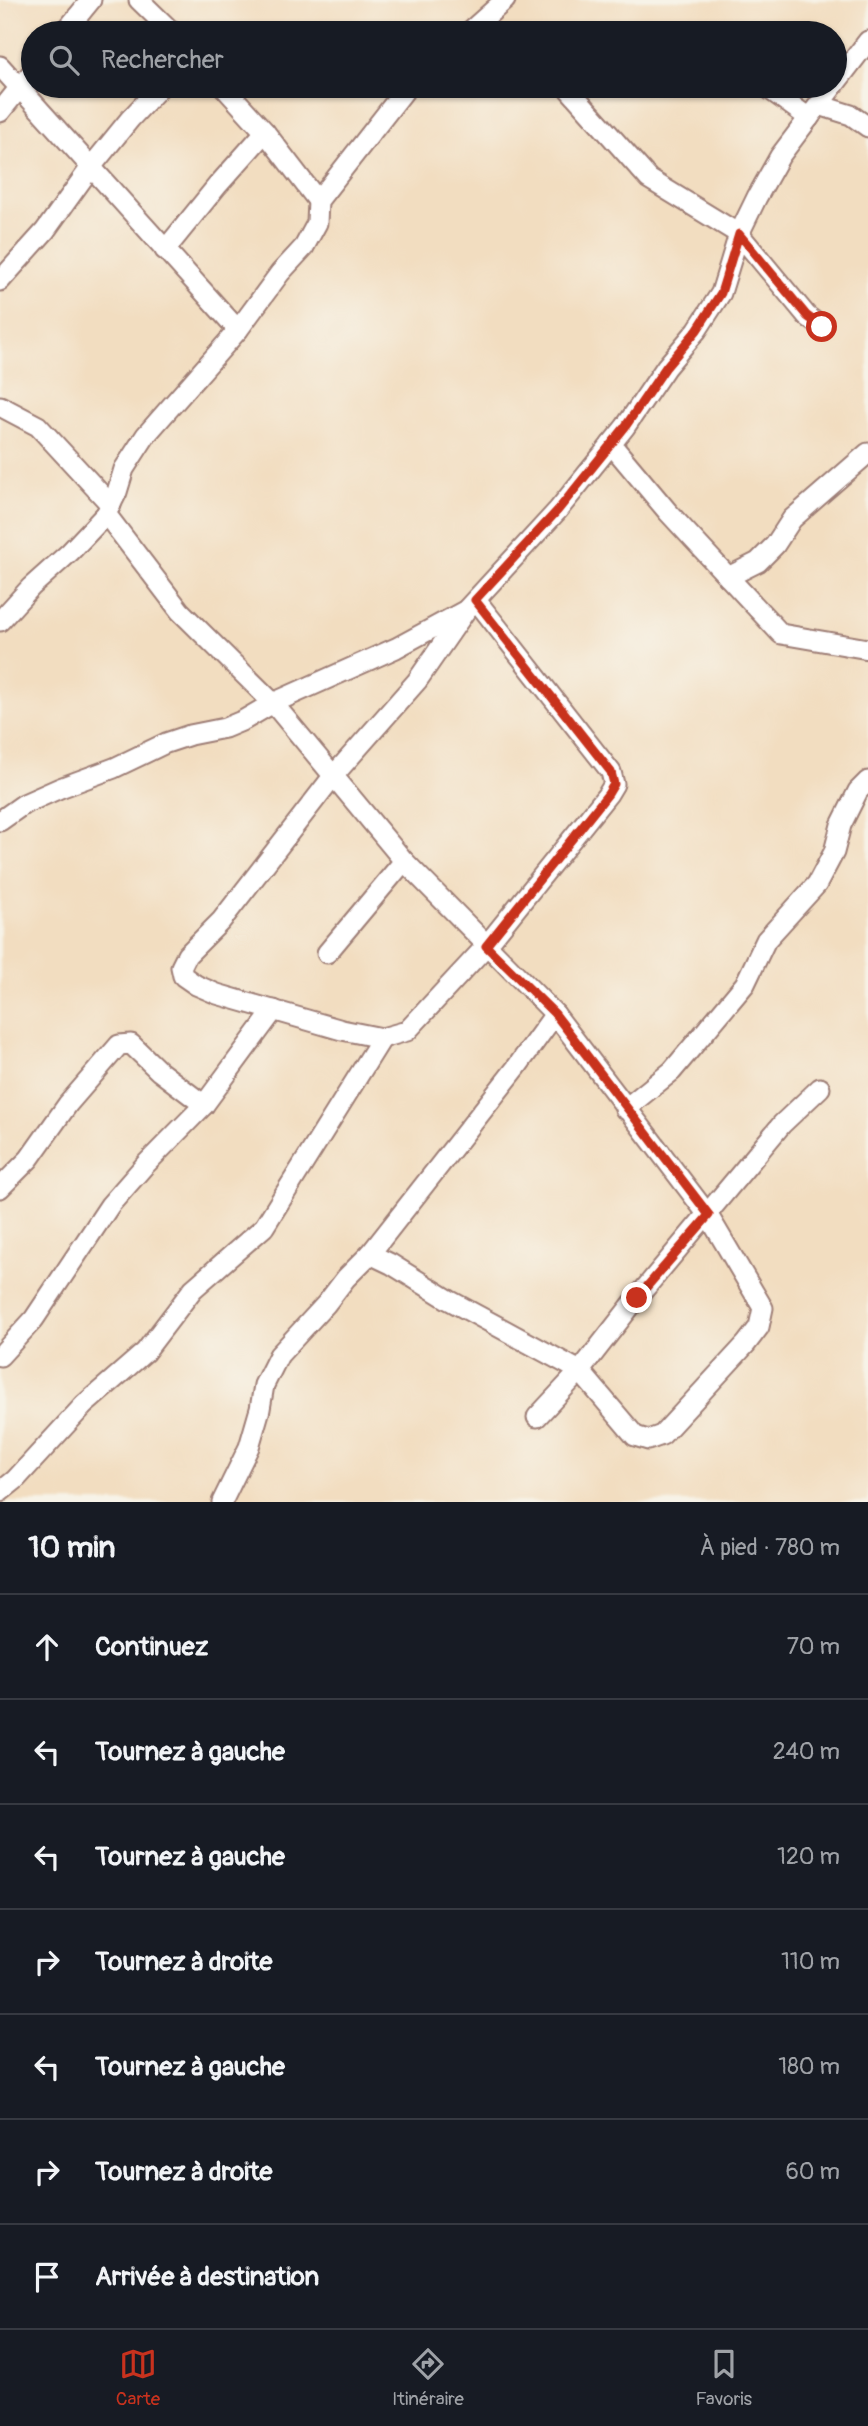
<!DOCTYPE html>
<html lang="fr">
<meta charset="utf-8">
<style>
:root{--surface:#171b24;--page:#242831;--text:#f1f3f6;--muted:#9ea1a6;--line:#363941;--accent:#c8321e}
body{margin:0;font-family:Pangolin,sans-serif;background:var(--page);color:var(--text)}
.stop{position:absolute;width:21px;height:21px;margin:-16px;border:5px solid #c8321e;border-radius:50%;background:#fff}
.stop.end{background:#c8321e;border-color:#fff;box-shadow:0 2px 7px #0008}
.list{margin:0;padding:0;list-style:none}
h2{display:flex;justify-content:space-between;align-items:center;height:91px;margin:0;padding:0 28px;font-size:30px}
h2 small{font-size:23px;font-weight:400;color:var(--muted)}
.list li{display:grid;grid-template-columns:46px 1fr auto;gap:21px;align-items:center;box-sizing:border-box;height:105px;padding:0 28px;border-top:2px solid var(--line)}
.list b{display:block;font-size:26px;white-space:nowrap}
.list em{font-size:23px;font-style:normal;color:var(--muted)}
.icon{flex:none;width:38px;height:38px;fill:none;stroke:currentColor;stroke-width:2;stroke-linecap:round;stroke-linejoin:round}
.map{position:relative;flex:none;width:868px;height:1502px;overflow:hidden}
.search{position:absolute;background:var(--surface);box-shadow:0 2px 5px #0004;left:21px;right:21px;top:21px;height:77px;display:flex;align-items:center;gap:18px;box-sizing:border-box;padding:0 24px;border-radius:38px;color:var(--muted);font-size:26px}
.sheet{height:826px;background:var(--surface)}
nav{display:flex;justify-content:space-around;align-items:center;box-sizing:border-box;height:98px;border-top:2px solid var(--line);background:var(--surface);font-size:19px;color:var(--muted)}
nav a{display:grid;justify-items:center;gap:4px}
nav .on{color:var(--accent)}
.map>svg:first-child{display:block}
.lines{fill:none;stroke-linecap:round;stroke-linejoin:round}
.minor-casing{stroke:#9e7e76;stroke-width:23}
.minor{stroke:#fff;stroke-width:19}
.route{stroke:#c8321e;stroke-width:9}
</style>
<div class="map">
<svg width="868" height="1502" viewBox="0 0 868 1502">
<rect width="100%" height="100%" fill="#f7f3e8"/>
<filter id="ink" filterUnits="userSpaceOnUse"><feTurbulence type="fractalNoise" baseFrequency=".0143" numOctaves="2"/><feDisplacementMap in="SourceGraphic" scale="14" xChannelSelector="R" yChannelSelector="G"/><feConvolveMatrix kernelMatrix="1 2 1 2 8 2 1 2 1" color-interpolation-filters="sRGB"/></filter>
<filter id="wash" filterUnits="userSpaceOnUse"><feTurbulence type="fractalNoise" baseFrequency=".00686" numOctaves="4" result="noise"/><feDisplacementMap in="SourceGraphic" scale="28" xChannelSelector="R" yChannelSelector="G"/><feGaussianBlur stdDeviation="1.57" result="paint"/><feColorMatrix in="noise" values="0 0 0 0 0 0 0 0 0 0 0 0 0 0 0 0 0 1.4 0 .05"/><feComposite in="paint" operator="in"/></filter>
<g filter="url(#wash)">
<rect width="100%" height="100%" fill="#f2ddc0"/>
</g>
<g filter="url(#ink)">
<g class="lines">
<defs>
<g id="minor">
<path d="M139,0L173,33"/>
<path d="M64,33L91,0"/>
<path d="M468,33L505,0"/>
<path d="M0,66L238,330"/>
<path d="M835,84L868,41"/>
<path d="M223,86L265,132L318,201"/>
<path d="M566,86L649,179L739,234L807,316L822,327"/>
<path d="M765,86L809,118"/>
<path d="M819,105L851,115L868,127"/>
<path d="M0,112L33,71"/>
<path d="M165,250L217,186L265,132"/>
<path d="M0,281L45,231L91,167L130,119L161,86"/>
<path d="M0,406L38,426L111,505"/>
<path d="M611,444L668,512L781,634L868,649"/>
<path d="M106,514L180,611L273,703L404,861L555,1014L708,1215L763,1308L759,1327L746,1344L662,1435L648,1440L635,1436L580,1371L449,1300L391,1264L370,1254"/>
<path d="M728,577L758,562L775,545L792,519L868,453"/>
<path d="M466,610L417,681L334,775L221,921L187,955L181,967L183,976L196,985L217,994L342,1030L382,1038L407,1031L486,946L608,794L614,784L611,772L476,600"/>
<path d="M0,621L31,587L70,552L106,514L117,492L124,469L146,435L238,330L280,273L304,247L317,223L318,201L408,86"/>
<path d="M0,821L24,804L60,788L114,768L166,743L190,735L225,728L244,720L273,703L396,648L466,610L558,510L625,427L666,367L697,330L721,293L739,234L757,197L780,156L833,86"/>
<path d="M327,953L404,861"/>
<path d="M625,1109L672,1071L745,984L766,940L817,884L834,852L841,825L858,791L868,781"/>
<path d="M0,1188L29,1159L68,1104L119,1045L131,1044L159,1071L204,1105"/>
<path d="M0,1356L34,1319L110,1205L145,1165L204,1105L274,1010"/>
<path d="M537,1417L580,1371L637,1298L782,1124L820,1088"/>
<path d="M0,1492L15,1480L84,1405L145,1352L193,1289L264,1227L382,1038"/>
<path d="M222,1502L249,1447L260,1409L264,1385L279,1355L326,1304L346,1278L370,1254L516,1068L555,1014"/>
</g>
</defs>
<use href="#minor" class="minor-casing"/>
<use href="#minor" class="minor"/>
</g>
</g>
<g class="lines" filter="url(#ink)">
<path class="route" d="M637,1298L709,1215L555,1014L486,946L608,794L614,784L611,772L475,600L558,510L625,427L666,367L697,330L721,293L739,234L807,316L822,327"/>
</g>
</svg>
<div class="stop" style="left:822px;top:327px"></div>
<div class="stop end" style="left:637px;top:1298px"></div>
<div class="search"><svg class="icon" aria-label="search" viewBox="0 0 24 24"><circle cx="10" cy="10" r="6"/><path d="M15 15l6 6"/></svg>Rechercher</div>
</div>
<section class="sheet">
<h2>10 min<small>À pied · 780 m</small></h2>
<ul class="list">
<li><svg class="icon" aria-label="ahead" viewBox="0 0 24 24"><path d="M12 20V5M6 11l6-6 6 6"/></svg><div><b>Continuez</b></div><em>70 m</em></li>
<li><svg class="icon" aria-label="left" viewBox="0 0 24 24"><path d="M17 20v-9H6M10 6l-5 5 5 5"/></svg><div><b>Tournez à gauche</b></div><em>240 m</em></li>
<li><svg class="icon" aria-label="left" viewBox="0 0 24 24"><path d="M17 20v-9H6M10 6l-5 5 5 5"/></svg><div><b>Tournez à gauche</b></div><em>120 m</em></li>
<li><svg class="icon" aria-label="right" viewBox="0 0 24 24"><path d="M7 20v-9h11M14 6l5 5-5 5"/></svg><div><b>Tournez à droite</b></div><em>110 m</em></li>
<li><svg class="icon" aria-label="left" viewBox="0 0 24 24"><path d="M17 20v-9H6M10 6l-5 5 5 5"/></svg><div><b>Tournez à gauche</b></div><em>180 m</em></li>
<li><svg class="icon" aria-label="right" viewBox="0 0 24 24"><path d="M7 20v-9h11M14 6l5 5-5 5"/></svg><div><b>Tournez à droite</b></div><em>60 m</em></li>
<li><svg class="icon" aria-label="arrive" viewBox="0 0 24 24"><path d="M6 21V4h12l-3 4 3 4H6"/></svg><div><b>Arrivée à destination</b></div></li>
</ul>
</section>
<nav>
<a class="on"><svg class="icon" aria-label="map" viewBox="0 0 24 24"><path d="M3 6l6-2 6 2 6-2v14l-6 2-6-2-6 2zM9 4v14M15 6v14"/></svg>Carte</a>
<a><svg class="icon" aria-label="directions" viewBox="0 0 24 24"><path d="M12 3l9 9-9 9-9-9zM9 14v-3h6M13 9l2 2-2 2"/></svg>Itinéraire</a>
<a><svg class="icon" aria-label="saved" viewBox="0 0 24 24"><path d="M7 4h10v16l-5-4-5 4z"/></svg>Favoris</a>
</nav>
